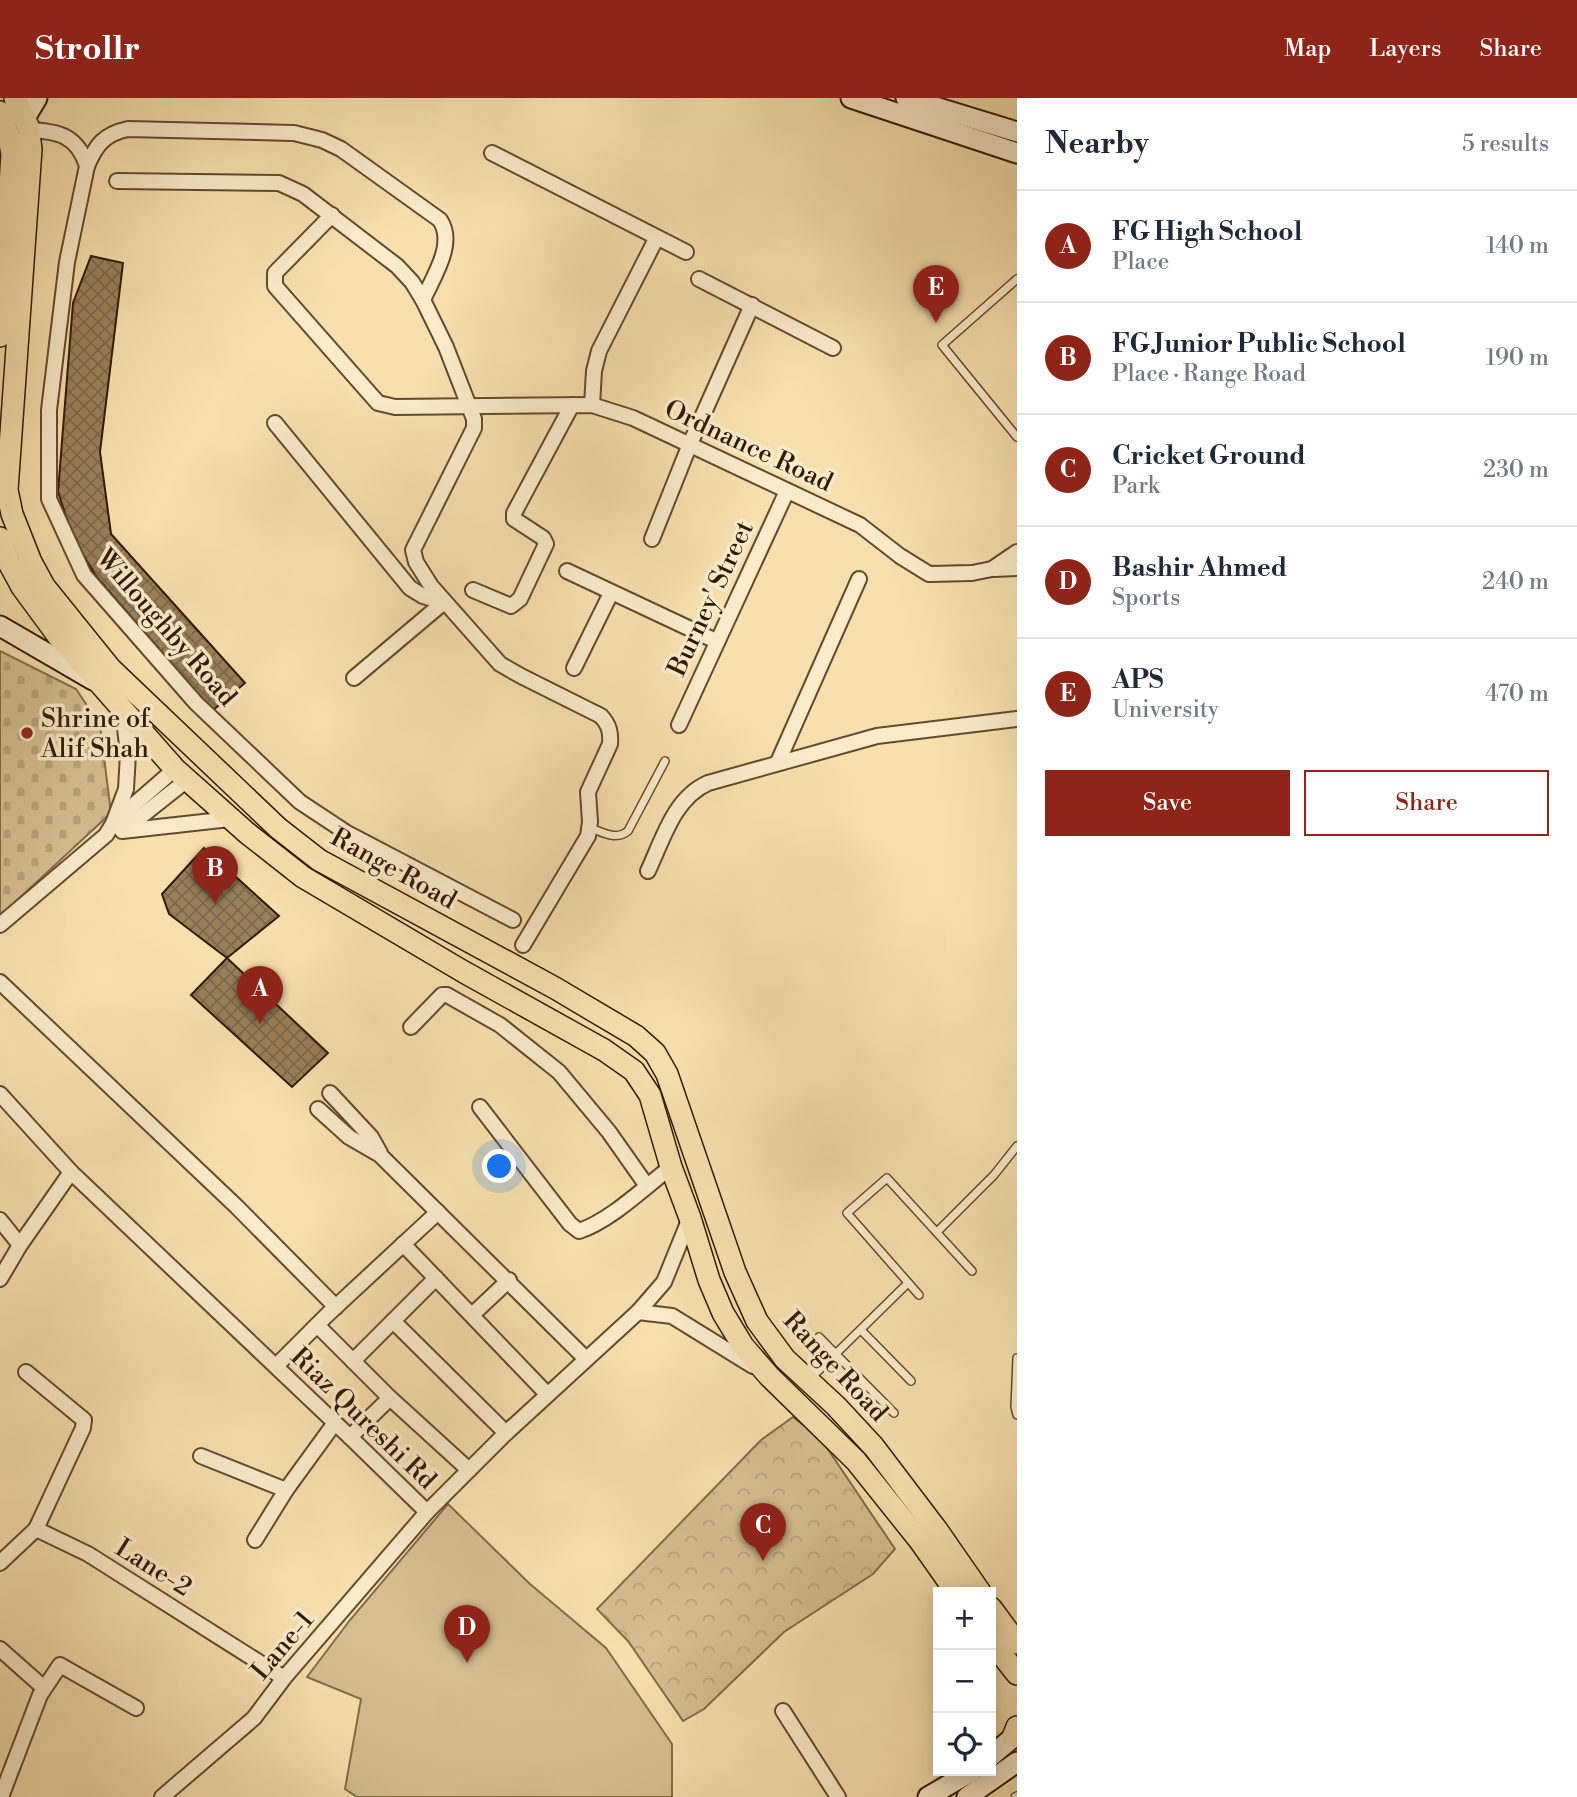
<!DOCTYPE html>
<meta charset="utf-8">
<style>
:root{--surface:#fff;--page:#f2f2f3;--text:#1f2937;--muted:#747a83;--line:#e0e1e3;--accent:#8f2418}
body{margin:0;font-family:"Libre Bodoni",serif;background:var(--page);color:var(--text)}
.controls{position:absolute;right:21px;bottom:21px;display:grid;overflow:hidden;border-radius:0px;box-shadow:0 4px 18px #0003}
.controls button{width:63px;height:63px;display:grid;place-items:center;padding:0;border:0;border-bottom:2px solid var(--line);background:var(--surface);color:var(--text);font:35px sans-serif}
.you{position:absolute;left:500px;top:1069px;width:24px;height:24px;margin:-18px;border:5px solid #fff;border-radius:50%;background:#1a73e8;box-shadow:0 0 0 10px #1a73e833}
.badge{display:grid;place-items:center;width:46px;height:46px;border-radius:50%;background:var(--accent);color:#fff;font-size:23px;font-weight:700}
.pin{position:absolute;translate:-50% -58px;filter:drop-shadow(0 2px 4px #0008)}
.pin::after{content:'';position:absolute;top:37px;width:24px;height:21px;background:inherit;clip-path:polygon(0 0,100% 0,50% 100%)}
.list{margin:0;padding:0;list-style:none}
h2{display:flex;justify-content:space-between;align-items:center;height:91px;margin:0;padding:0 28px;font-size:30px}
h2 small{font-size:23px;font-weight:400;color:var(--muted)}
.list li{display:grid;grid-template-columns:46px 1fr auto;gap:21px;align-items:center;box-sizing:border-box;height:112px;padding:0 28px;border-top:2px solid var(--line)}
.list b{display:block;font-size:26px;white-space:nowrap}
.list p{margin:0;font-size:23px;white-space:nowrap;color:var(--muted)}
.list em{font-size:23px;font-style:normal;color:var(--muted)}
.actions{display:flex;gap:14px;padding:21px 28px}
.actions a{flex:1;padding:16px 0;border:2px solid var(--accent);border-radius:0px;text-align:center;font-size:24px;color:var(--accent)}
.actions .main{background:var(--accent);color:#fff}
.icon{flex:none;width:38px;height:38px;fill:none;stroke:currentColor;stroke-width:2;stroke-linecap:round;stroke-linejoin:round}
.map{position:relative;flex:none;width:1017px;height:1699px;overflow:hidden}
header{display:flex;align-items:center;gap:42px;box-sizing:border-box;height:98px;padding:0 35px;background:var(--accent);color:#fff}
header strong{font-size:33px}
nav{display:flex;gap:38px;margin-inline-start:auto;font-size:24px}
main{display:flex}
aside{flex:1;background:var(--surface)}
.map>svg:first-child{display:block}
.cemetery{fill:url(#cemetery-stones);stroke:#846b48;stroke-width:2}
.park{fill:url(#park-crowns);stroke:#846b48;stroke-width:2}
.pitch{fill:#d6be90;stroke:#846b48;stroke-width:2}
.building{fill:url(#building-cross-hatch);stroke:#331800;stroke-width:2}
.lines{fill:none;stroke-linecap:round;stroke-linejoin:round}
.lane-casing{stroke:#644a2c;stroke-width:10}
.street-casing{stroke:#644a2c;stroke-width:18}
.secondary-casing{stroke:#331800;stroke-width:23}
.primary-casing{stroke:#331800;stroke-width:24}
.lane{stroke:#faebca;stroke-width:7}
.street{stroke:#faebca;stroke-width:14}
.secondary{stroke:#faebca;stroke-width:19}
.primary{stroke:#f7e0ae;stroke-width:21}
.poi-dot{fill:#8f2418;stroke:#faebca;stroke-width:2.5}
.labels{text-anchor:middle;stroke-width:7;stroke-linejoin:round;paint-order:stroke}
.street-label{font-size:26px;fill:#331800;stroke:#faebca}
.poi-label{font-size:26px;fill:#331800;stroke:#faebca;text-anchor:start}
</style>
<header>
<strong>Strollr</strong>
<nav><a>Map</a><a>Layers</a><a>Share</a></nav>
</header>
<main>
<div class="map">
<svg width="1017" height="1699" viewBox="0 0 1017 1699">
<defs>
<pattern id="cemetery-stones" width="16" height="16" patternUnits="userSpaceOnUse" patternTransform="scale(1.75)"><rect width="16" height="16" fill="#d6be90"/><path d="M2 7V4a2 2 0 0 1 4 0v3zM10 15v-3a2 2 0 0 1 4 0v3z" fill="#b8a37a"/></pattern>
<pattern id="park-crowns" width="20" height="18" patternUnits="userSpaceOnUse" patternTransform="scale(1.75)"><rect width="20" height="18" fill="#d6be90"/><path d="M2 6a3 3 0 1 1 6 0M12 15a3 3 0 1 1 6 0" fill="none" stroke="#b8a37a"/></pattern>
<pattern id="building-cross-hatch" width="8" height="8" patternUnits="userSpaceOnUse" patternTransform="scale(1.75)"><rect width="8" height="8" fill="#99805a"/><path d="M0 0l8 8M0 8l8-8" fill="none" stroke="#7d6848"/></pattern>
</defs>
<rect width="100%" height="100%" fill="#f7e0ae"/>
<filter id="stains"><feTurbulence type="fractalNoise" baseFrequency=".00286" numOctaves="4"/><feColorMatrix values="0 0 0 0 .2 0 0 0 0 .09 0 0 0 0 .02 0 0 0 .5 -.17"/></filter>
<radialGradient id="worn" r=".72"><stop offset=".6" stop-color="#630" stop-opacity="0"/><stop offset="1" stop-color="#630" stop-opacity=".3"/></radialGradient>
<path class="cemetery" d="M0,553L76,591L100,627L111,715L0,818Z"/>
<path class="park" d="M793,1319L821,1341L895,1451L873,1476L784,1534L704,1611L683,1623L628,1543L597,1511L761,1342Z"/>
<path class="pitch" d="M448,1406L530,1486L606,1550L672,1646V1699H357L345,1691L361,1601L307,1579L350,1522Z"/>
<g class="building">
<path d="M91,158L123,165L100,354L111,436L245,585L212,613L96,478L73,440L58,394L73,205Z"/>
<path d="M204,750L279,818L227,860L169,816L162,796Z"/>
<path d="M227,860L328,955L292,989L191,897Z"/>
</g>
<g class="lines">
<defs>
<g id="lane">
<path d="M1017,181L942,247L1017,339"/>
<path d="M590,730C603,734 616,743 628,733L665,663"/>
<path d="M937,1134L994,1077L1017,1048"/>
<path d="M919,1197L847,1115L887,1080L972,1173"/>
<path d="M861,1232L911,1283"/>
<path d="M819,1239L894,1315"/>
<path d="M1017,1260L1015,1309L1017,1317"/>
<path d="M811,1280L908,1185"/>
<path d="M1015,1699L1017,1698"/>
</g>
<g id="street">
<path d="M28,32C58,33 77,37 87,68L67,164L49,312V401L84,477L196,605L300,704L347,735L513,822"/>
<path d="M492,55L686,154"/>
<path d="M87,68C96,47 104,36 128,31L294,35L322,42L341,51L440,122C456,146 433,179 423,202"/>
<path d="M117,83L279,85L303,96L397,168L412,184L423,202L446,249L474,321V330L413,452L416,464L431,488L500,566L521,578L601,618C609,627 611,634 610,646L588,694L590,724L588,738L523,847"/>
<path d="M332,117L275,175V188L378,305L395,309L592,307L633,320L860,427L900,458L929,476L972,475L992,471L1017,454"/>
<path d="M699,181L833,250"/>
<path d="M592,307L594,273L599,253L656,141"/>
<path d="M275,325L410,490L423,498L443,504"/>
<path d="M652,441L690,346L752,207"/>
<path d="M994,471L1017,470"/>
<path d="M567,473L716,543"/>
<path d="M473,492L511,508L520,501L546,446L543,440L514,421V415L572,307"/>
<path d="M574,570L611,495"/>
<path d="M354,580L444,504"/>
<path d="M679,627L787,393"/>
<path d="M778,664L859,481"/>
<path d="M114,723L126,691L128,656L123,613"/>
<path d="M124,732L187,682"/>
<path d="M122,733L230,721"/>
<path d="M648,773C663,741 674,700 708,685L877,638L1017,621"/>
<path d="M0,827L106,737L114,724L175,671"/>
<path d="M0,884L237,1109L336,1209"/>
<path d="M411,929L442,897H447L500,927L559,974L609,1034L647,1088"/>
<path d="M330,995L371,1039L380,1055"/>
<path d="M0,996L71,1074L20,1147L0,1181"/>
<path d="M480,1009L570,1126L579,1133C610,1123 645,1089 671,1069"/>
<path d="M318,1011L349,1039L380,1057L586,1261"/>
<path d="M71,1074L350,1339L427,1414L506,1335L638,1214L664,1184L690,1120"/>
<path d="M0,1122L20,1147"/>
<path d="M403,1146L547,1296"/>
<path d="M638,1214L672,1218L753,1268"/>
<path d="M472,1217L509,1182"/>
<path d="M393,1223L506,1335"/>
<path d="M317,1227L390,1300L469,1372"/>
<path d="M353,1263L436,1180"/>
<path d="M276,1268L328,1216L438,1114"/>
<path d="M26,1274L84,1322L83,1330L36,1431"/>
<path d="M350,1339L390,1300"/>
<path d="M201,1358L286,1392"/>
<path d="M255,1442L286,1392L334,1326"/>
<path d="M0,1465L36,1431L88,1456L284,1580"/>
<path d="M0,1551L44,1590"/>
<path d="M783,1613L838,1699"/>
<path d="M1,1699L40,1597L60,1567L136,1610"/>
<path d="M162,1699L254,1620L284,1580L427,1414"/>
</g>
<g id="secondary">
<path d="M851,0L1017,55"/>
<path d="M906,0L1017,34"/>
<path d="M25,20L37,0"/>
<path d="M0,528L93,582"/>
<path d="M991,1658L1017,1636"/>
<path d="M928,1699L972,1673"/>
<path d="M967,1699L1017,1664"/>
</g>
<g id="primary">
<path d="M15,0L28,28L31,51L7,392L12,416L31,464L44,488L77,529L111,571L278,730L319,762L555,890L636,938L655,955L667,976L735,1174L757,1223L785,1261L836,1308L874,1349L937,1432L980,1494"/>
<path d="M0,14L8,35L12,56L0,238"/>
<path d="M0,440L9,465L22,489L58,538L175,671L247,735L303,779L464,874L604,952L634,973L650,997L671,1069L690,1120L709,1182L723,1215L743,1248L769,1278L856,1363L920,1443L956,1494"/>
<path d="M991,1510L1017,1545"/>
<path d="M991,1543L1017,1576"/>
<path d="M1013,1639L1017,1629"/>
</g>
</defs>
<use href="#lane" class="lane-casing"/>
<use href="#street" class="street-casing"/>
<use href="#secondary" class="secondary-casing"/>
<use href="#primary" class="primary-casing"/>
<use href="#lane" class="lane"/>
<use href="#street" class="street"/>
<use href="#secondary" class="secondary"/>
<use href="#primary" class="primary"/>
</g>
<circle class="poi-dot" cx="27" cy="635" r="7"/>
<g class="labels">
<g class="street-label">
<text transform="translate(749 347) rotate(25)" y="9">Ordnance Road</text>
<text transform="translate(710 500) rotate(-65)" y="9">Burney' Street</text>
<text transform="translate(167 529) rotate(49)" y="9">Willoughby Road</text>
<text transform="translate(394 770) rotate(29)" y="9">Range Road</text>
<text transform="translate(836 1268) rotate(47)" y="9">Range Road</text>
<text transform="translate(364 1320) rotate(44)" y="9">Riaz Qureshi Rd</text>
<text transform="translate(154 1469) rotate(32)" y="9">Lane-2</text>
<text transform="translate(282 1547) rotate(-50)" y="9">Lane-1</text>
</g>
<g class="poi-label">
<text x="41" y="629">Shrine of<tspan x="41" dy="30">Alif Shah</tspan></text>
</g>
</g>
<rect width="100%" height="100%" filter="url(#stains)"/>
<rect width="100%" height="100%" fill="url(#worn)"/>
</svg>
<div class="controls">
<button>+</button>
<button>−</button>
<button><svg class="icon" aria-label="locate" viewBox="0 0 24 24"><circle cx="12" cy="12" r="6"/><path d="M12 2v4M12 18v4M2 12h4M18 12h4"/></svg></button>
</div>
<div class="you"></div>
<div class="pin badge" style="left:260px;top:926px">A</div>
<div class="pin badge" style="left:215px;top:806px">B</div>
<div class="pin badge" style="left:763px;top:1463px">C</div>
<div class="pin badge" style="left:467px;top:1565px">D</div>
<div class="pin badge" style="left:936px;top:225px">E</div>
</div>
<aside>
<h2>Nearby<small>5 results</small></h2>
<ul class="list">
<li><span class="badge">A</span><div><b>FG High School</b><p>Place</p></div><em>140 m</em></li>
<li><span class="badge">B</span><div><b>FG Junior Public School</b><p>Place · Range Road</p></div><em>190 m</em></li>
<li><span class="badge">C</span><div><b>Cricket Ground</b><p>Park</p></div><em>230 m</em></li>
<li><span class="badge">D</span><div><b>Bashir Ahmed</b><p>Sports</p></div><em>240 m</em></li>
<li><span class="badge">E</span><div><b>APS</b><p>University</p></div><em>470 m</em></li>
</ul>
<div class="actions"><a class="main">Save</a><a>Share</a></div>
</aside>
</main>
